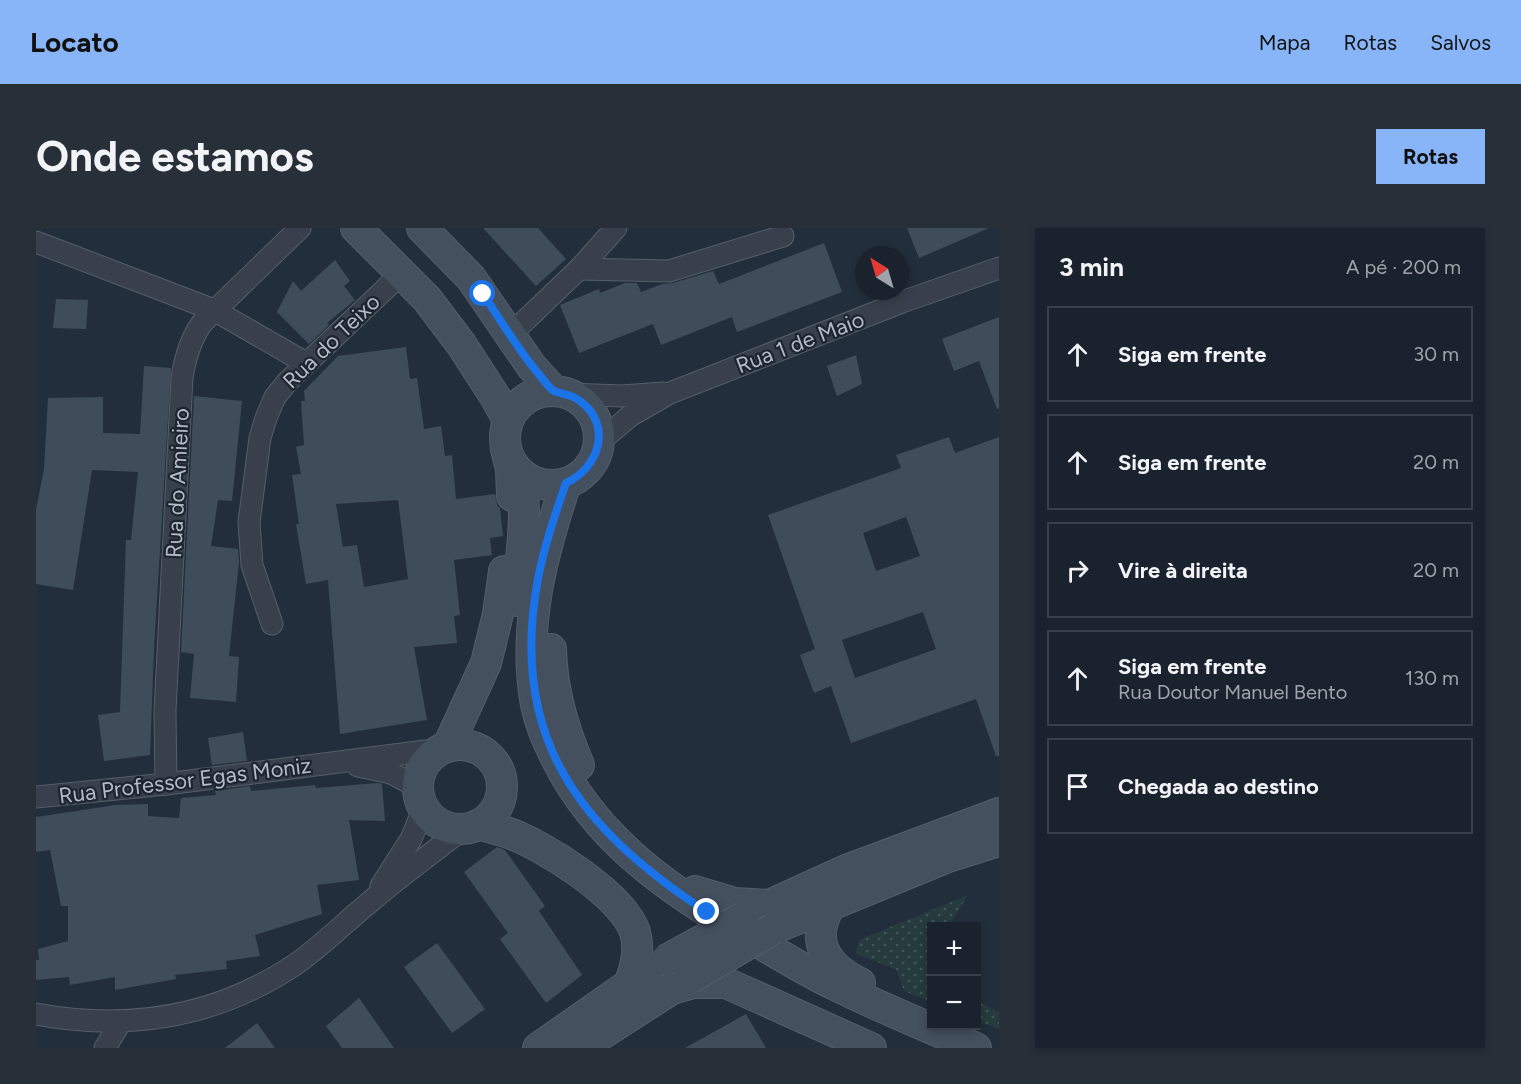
<!DOCTYPE html>
<html lang="pt">
<meta charset="utf-8">
<style>
:root{--surface:#1a222d;--page:#272f39;--text:#f1f3f6;--muted:#9fa4aa;--line:#383f49;--accent:#88b5f7}
body{margin:0;font-family:Figtree,sans-serif;background:var(--page);color:var(--text)}
.controls{position:absolute;right:18px;bottom:18px;display:grid;overflow:hidden;border-radius:0px;box-shadow:0 3px 9px #0003}
.controls button{width:54px;height:54px;display:grid;place-items:center;padding:0;border:0;border-bottom:2px solid var(--line);background:var(--surface);color:var(--text);font:30px sans-serif}
.compass{position:absolute;left:819px;top:18px;width:54px;height:54px;border-radius:50%;background:var(--surface);box-shadow:0 3px 9px #0003;rotate:323deg}
.stop{position:absolute;width:18px;height:18px;margin:-14px;border:4px solid #1a73e8;border-radius:50%;background:#fff}
.stop.end{background:#1a73e8;border-color:#fff;box-shadow:0 2px 6px #0008}
.list{margin:0;padding:0;list-style:none}
h2{display:flex;justify-content:space-between;align-items:center;height:78px;margin:0;padding:0 24px;font-size:26px}
h2 small{font-size:20px;font-weight:400;color:var(--muted)}
.list li{display:grid;grid-template-columns:39px 1fr auto;gap:18px;align-items:center;box-sizing:border-box;height:96px;margin:0 12px 12px;padding:0 12px;border:2px solid var(--line);border-radius:0px}
.list b{display:block;font-size:22px;white-space:nowrap}
.list p{margin:0;font-size:20px;white-space:nowrap;color:var(--muted)}
.list em{font-size:20px;font-style:normal;color:var(--muted)}
.icon{flex:none;width:33px;height:33px;fill:none;stroke:currentColor;stroke-width:2;stroke-linecap:round;stroke-linejoin:round}
.map{position:relative;flex:none;width:963px;height:820px;overflow:hidden;border-radius:0px}
header{display:flex;align-items:center;gap:36px;box-sizing:border-box;height:84px;padding:0 30px;background:var(--accent);color:#111}
header strong{font-size:28px}
nav{display:flex;gap:33px;margin-inline-start:auto;font-size:21px}
.intro{display:flex;align-items:center;justify-content:space-between;box-sizing:border-box;height:144px;padding:0 36px}
h1{margin:0;font-size:42px}
.button{padding:15px 27px;border-radius:0px;background:var(--accent);color:#111;font-size:21px;font-weight:700}
main{display:flex;gap:36px;padding:0 36px}
aside{flex:1;background:var(--surface);border-radius:0px;box-shadow:0 3px 9px #0003}
.map>svg:first-child{display:block}
.green{fill:url(#green-dots)}
.building{fill:#3f4d5b;fill-rule:evenodd}
.lines{fill:none;stroke-linecap:round;stroke-linejoin:round}
.street-casing{stroke:#555e6a;stroke-width:23}
.secondary-casing{stroke:#555e6a;stroke-width:32}
.street{stroke:#37404c;stroke-width:21}
.secondary{stroke:#45505f;stroke-width:30}
.secondary-bridge-casing{stroke:#555e6a;stroke-width:32;stroke-linecap:butt}
.secondary-bridge{stroke:#45505f;stroke-width:30}
.route{stroke:#1a73e8;stroke-width:8}
.labels{text-anchor:middle;stroke-width:4.5;stroke-linejoin:round;paint-order:stroke}
.street-label{font-size:22px;fill:#b3bbc8;stroke:#1c2531}
</style>
<header>
<strong>Locato</strong>
<nav><a>Mapa</a><a>Rotas</a><a>Salvos</a></nav>
</header>
<div class="intro"><h1>Onde estamos</h1><a class="button">Rotas</a></div>
<main>
<div class="map">
<svg width="963" height="820" viewBox="0 0 963 820">
<defs>
<pattern id="green-dots" width="8" height="8" patternUnits="userSpaceOnUse" patternTransform="scale(1.5)"><rect width="8" height="8" fill="#253b3d"/><path d="M2 2h.1M6 6h.1" fill="none" stroke="#425558" stroke-width="1.8" stroke-linecap="round"/></pattern>
</defs>
<rect width="100%" height="100%" fill="#232e3c"/>
<g class="green">
<path d="M932,667L913,698H896L895,774L868,763L860,741L820,726L823,712Z"/>
<path d="M941,773L963,784V801L941,793Z"/>
</g>
<g class="building">
<path d="M447,0H502L530,31L500,58Z"/>
<path d="M871,0H953L883,30Z"/>
<path d="M788,15L806,64L701,104L696,89L625,117L617,96L543,125L524,77L563,61L564,65L589,55H601L605,64L626,56L637,55L677,43L683,56Z"/>
<path d="M299,32L314,53L308,58L319,72L291,95L293,97L273,116L241,84L257,53L265,63Z"/>
<path d="M20,71L52,72L50,101L17,100Z"/>
<path d="M963,89V180L961,181L943,133L918,143L906,111Z"/>
<path d="M370,119L374,151L381,150L388,201L405,198L409,228L416,227L420,271L459,266L461,277L464,280L467,308L454,310L456,327L418,332L424,387L418,388L421,415L378,419L391,492L304,506L292,352L270,356L260,296H263L256,247L265,246L260,219L268,217L265,173H269L268,163L302,128ZM362,272L372,351L328,359L321,317L307,319L300,276Z"/>
<path d="M820,127L826,156L801,168L791,138Z"/>
<path d="M108,138L135,140L118,421L114,527L68,533L62,487L84,484L90,312H95L102,244L56,242L37,362L0,356V282L8,241L12,170L67,169V205L104,206Z"/>
<path d="M158,168L206,173L196,273L182,272L175,318L202,321L203,334L193,428L203,429L200,474L154,470L158,426L145,424Z"/>
<path d="M913,209L919,225L963,209V528H960L940,471L815,515L795,458L778,465L764,427L779,421L732,287L865,240L860,227ZM870,289L884,328L840,343L827,305ZM887,384L900,421L819,450L806,412Z"/>
<path d="M207,504L211,533L176,537L172,510Z"/>
<path d="M342,555L346,556L349,593L313,592L323,652L281,657L286,686L219,707L224,728L190,733L191,741L139,747L140,751L79,762V749L34,757L33,749L0,752V732H3L2,721L32,713V678H25L14,622L0,624V589L80,577L112,576V588L143,590L145,570L180,567L179,563L214,558L215,563L279,557L280,560Z"/>
<path d="M461,619L469,622L509,678L503,683L546,747L510,775L464,711L472,705L428,644Z"/>
<path d="M401,715L449,781L416,805L368,739Z"/>
<path d="M323,770L358,820H306L290,798Z"/>
<path d="M710,786L730,820H649Z"/>
<path d="M221,795L239,820H189Z"/>
</g>
<g class="lines">
<defs>
<g id="street">
<path d="M0,14L178,82L270,135"/>
<path d="M543,41L633,43L747,8"/>
<path d="M474,107L543,41L580,0"/>
<path d="M532,166L586,168L627,165"/>
<path d="M562,215L594,188L634,165L866,74L963,40"/>
<path d="M236,396L216,337L213,294L224,210L230,190L239,169L252,153L365,46"/>
<path d="M322,538L355,545L382,559"/>
<path d="M130,556L129,483L146,150C149,130 154,112 166,95L264,0"/>
<path d="M0,569L130,556L405,521"/>
<path d="M345,658L375,611L388,579"/>
<path d="M0,786C92,803 178,790 257,738C285,719 308,695 334,674C364,648 396,625 427,601"/>
<path d="M69,820L84,795"/>
</g>
<g id="secondary">
<path d="M320,0L391,71L425,116L458,167L472,192"/>
<path d="M386,0L435,50L496,139L518,163"/>
<circle cx="516" cy="210" r="47"/>
<path d="M470,221L475,241L476,268"/>
<path d="M530,255C506,327 486,400 500,477C504,496 512,515 521,532C561,612 633,662 708,706C738,723 767,742 799,757C845,780 893,799 940,820"/>
<path d="M481,373C484,330 493,288 484,245"/>
<path d="M515,421C516,461 527,500 543,537"/>
<circle cx="424" cy="559" r="42"/>
<path d="M412,518L450,435L462,386L468,343"/>
<path d="M443,596C452,599 461,601 470,604C506,616 587,667 599,704C604,722 600,737 594,754"/>
<path d="M659,663L699,675L732,677"/>
<path d="M796,675C772,711 789,738 824,755"/>
<path d="M716,685L810,642L963,585"/>
<path d="M737,701L912,629L963,613"/>
<path d="M632,762L657,755H690L835,820"/>
<path d="M502,820L612,743"/>
<path d="M544,820L650,752"/>
</g>
</defs>
<use href="#street" class="street-casing"/>
<use href="#secondary" class="secondary-casing"/>
<use href="#street" class="street"/>
<use href="#secondary" class="secondary"/>
<defs>
<g id="secondary-bridge">
<path d="M630,732L708,689"/>
<path d="M653,751L737,701"/>
</g>
</defs>
<use href="#secondary-bridge" class="secondary-bridge-casing"/>
<use href="#secondary-bridge" class="secondary-bridge"/>
</g>
<g class="lines">
<path class="route" d="M447,66C466,94 483,124 506,150C509,154 514,161 518,163C527,167 534,165 544,173C577,197 563,240 530,255C519,286 508,318 502,351C472,510 544,601 671,684"/>
</g>
<g class="labels">
<g class="street-label">
<text transform="translate(295 113) rotate(-44)" y="8">Rua do Teixo</text>
<text transform="translate(764 114) rotate(-21)" y="8">Rua 1 de Maio</text>
<text transform="translate(141 255) rotate(-87)" y="8">Rua do Amieiro</text>
<text transform="translate(149 552) rotate(-7)" y="8">Rua Professor Egas Moniz</text>
</g>
</g>
</svg>
<div class="controls">
<button>+</button>
<button>−</button>
</div>
<svg class="compass" viewBox="-18 -18 36 36"><path d="M0-13l5 13h-10z" fill="#e53935"/><path d="M0 13l5-13h-10z" fill="#9fa4aa"/></svg>
<div class="stop" style="left:447px;top:66px"></div>
<div class="stop end" style="left:671px;top:684px"></div>
</div>
<aside>
<h2>3 min<small>A pé · 200 m</small></h2>
<ul class="list">
<li><svg class="icon" aria-label="ahead" viewBox="0 0 24 24"><path d="M12 20V5M6 11l6-6 6 6"/></svg><div><b>Siga em frente</b></div><em>30 m</em></li>
<li><svg class="icon" aria-label="ahead" viewBox="0 0 24 24"><path d="M12 20V5M6 11l6-6 6 6"/></svg><div><b>Siga em frente</b></div><em>20 m</em></li>
<li><svg class="icon" aria-label="right" viewBox="0 0 24 24"><path d="M7 20v-9h11M14 6l5 5-5 5"/></svg><div><b>Vire à direita</b></div><em>20 m</em></li>
<li><svg class="icon" aria-label="ahead" viewBox="0 0 24 24"><path d="M12 20V5M6 11l6-6 6 6"/></svg><div><b>Siga em frente</b><p>Rua Doutor Manuel Bento</p></div><em>130 m</em></li>
<li><svg class="icon" aria-label="arrive" viewBox="0 0 24 24"><path d="M6 21V4h12l-3 4 3 4H6"/></svg><div><b>Chegada ao destino</b></div></li>
</ul>
</aside>
</main>
